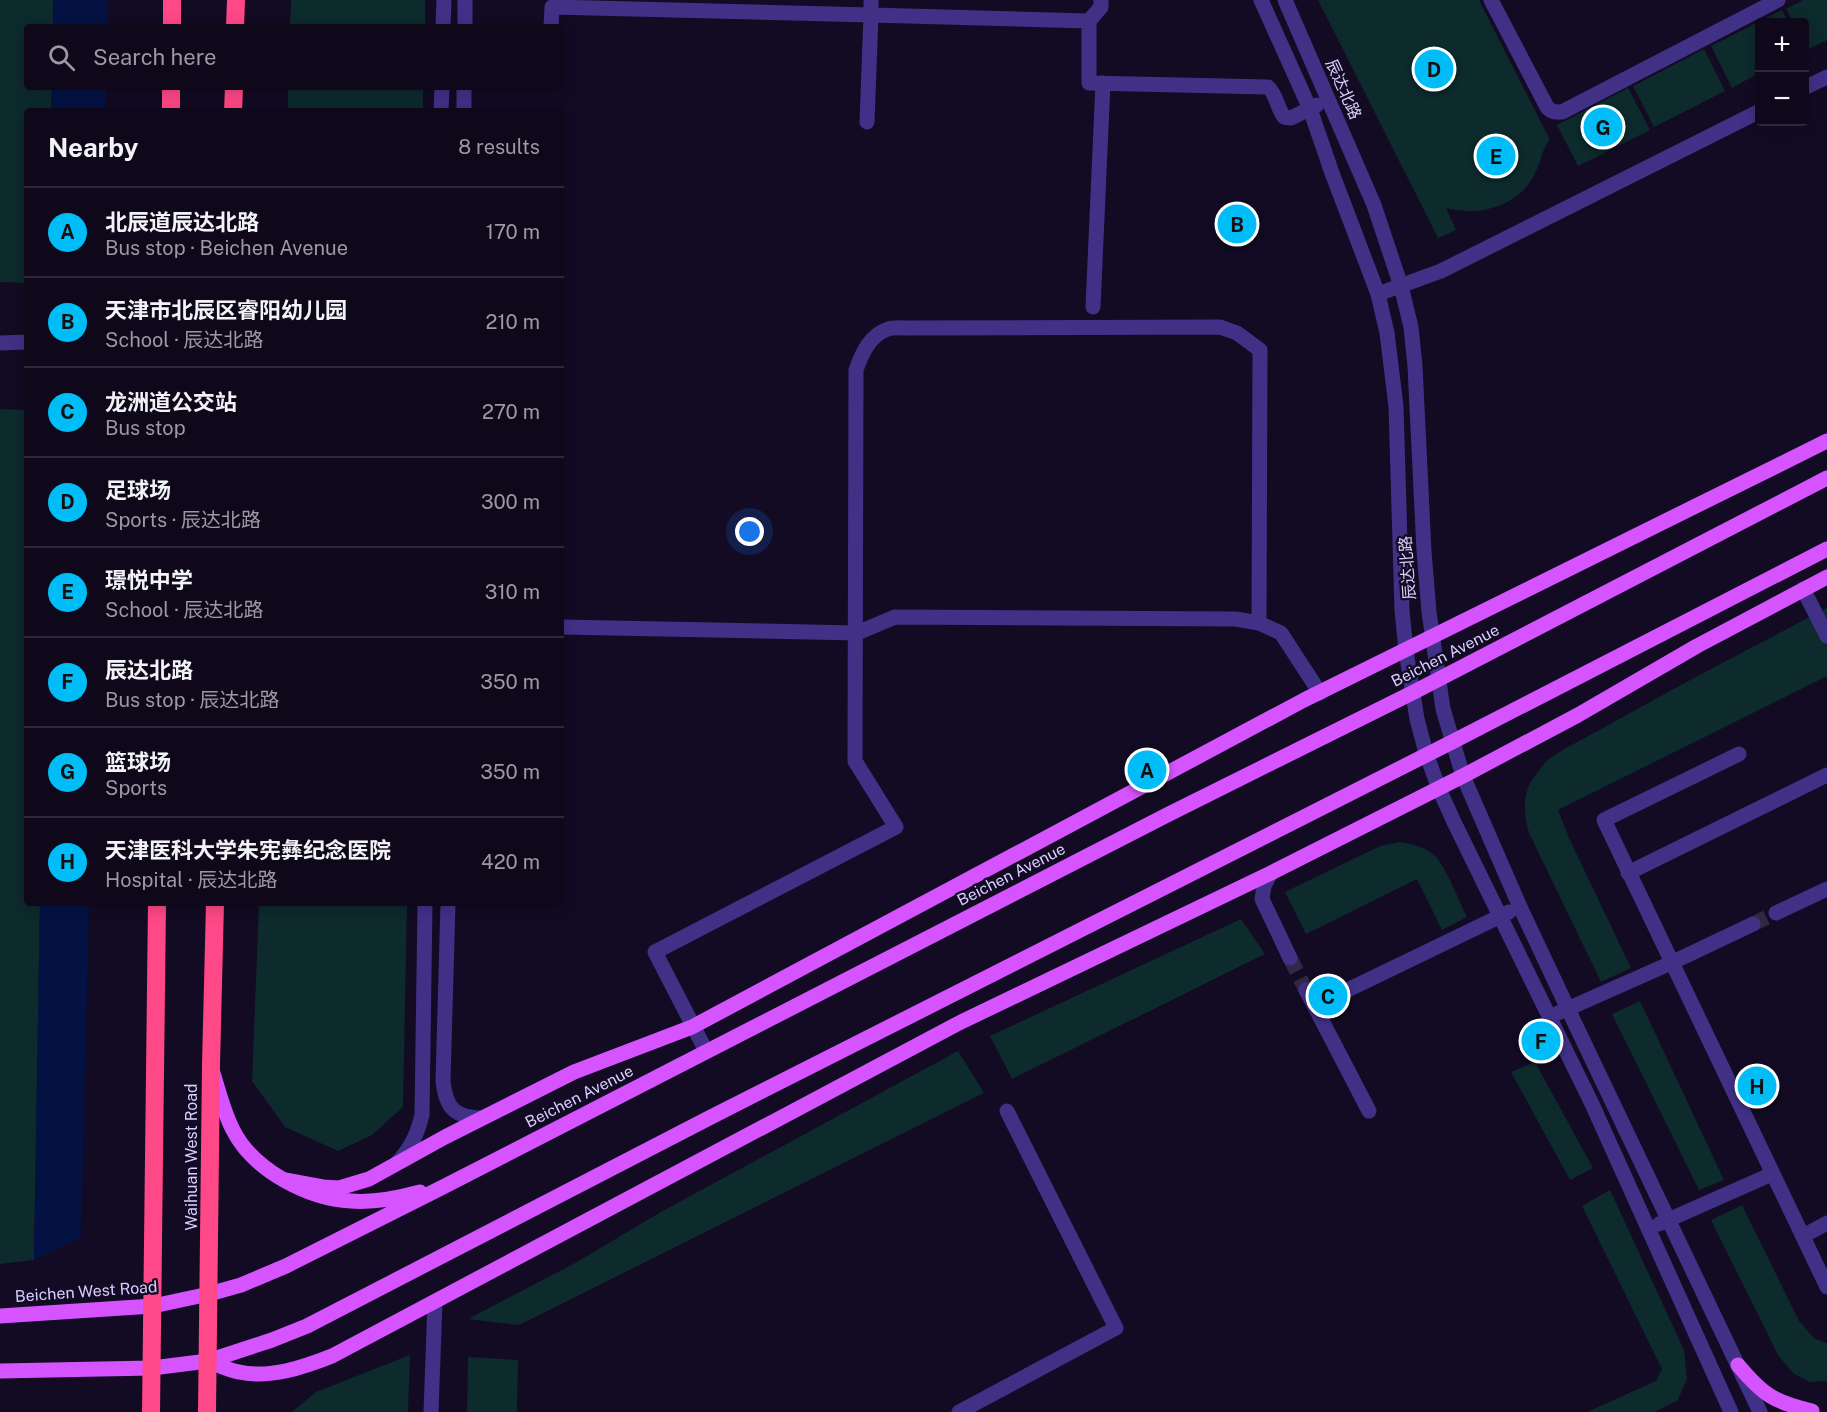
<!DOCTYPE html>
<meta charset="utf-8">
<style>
:root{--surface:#0e081a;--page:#171123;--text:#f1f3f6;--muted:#9b9aa2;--line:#2e2939;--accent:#00bdf8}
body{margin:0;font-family:"Public Sans","Noto Sans SC",sans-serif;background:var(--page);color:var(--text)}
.controls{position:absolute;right:18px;top:18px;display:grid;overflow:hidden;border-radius:6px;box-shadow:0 3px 15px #0003}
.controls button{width:54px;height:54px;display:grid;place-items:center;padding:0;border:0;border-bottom:2px solid var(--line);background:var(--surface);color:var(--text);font:30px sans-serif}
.you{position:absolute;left:750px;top:532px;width:21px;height:21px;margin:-15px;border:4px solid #fff;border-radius:50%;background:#1a73e8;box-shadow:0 0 0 9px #1a73e833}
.badge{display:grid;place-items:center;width:39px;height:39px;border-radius:50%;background:var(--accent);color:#111;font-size:20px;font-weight:700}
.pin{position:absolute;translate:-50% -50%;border:3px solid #fff;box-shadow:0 2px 6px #0006}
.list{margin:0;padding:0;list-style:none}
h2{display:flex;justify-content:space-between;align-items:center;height:78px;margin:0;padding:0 24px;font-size:26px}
h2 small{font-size:20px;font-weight:400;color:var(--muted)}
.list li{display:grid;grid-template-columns:39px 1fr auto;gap:18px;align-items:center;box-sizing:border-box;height:90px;padding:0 24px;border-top:2px solid var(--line)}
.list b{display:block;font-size:22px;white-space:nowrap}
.list p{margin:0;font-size:20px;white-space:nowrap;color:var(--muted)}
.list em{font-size:20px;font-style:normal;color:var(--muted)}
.icon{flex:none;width:33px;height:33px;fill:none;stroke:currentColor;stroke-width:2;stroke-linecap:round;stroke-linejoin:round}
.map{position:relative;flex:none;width:1827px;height:1412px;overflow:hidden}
.search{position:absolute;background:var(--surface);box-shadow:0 3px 15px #0003;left:24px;top:24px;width:540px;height:66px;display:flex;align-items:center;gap:15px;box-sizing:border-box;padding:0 21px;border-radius:6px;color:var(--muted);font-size:22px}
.panel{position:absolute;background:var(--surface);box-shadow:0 3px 15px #0003;left:24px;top:108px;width:540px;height:798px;border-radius:6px}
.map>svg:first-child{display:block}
.green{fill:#0d2a2d}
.water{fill:#041243}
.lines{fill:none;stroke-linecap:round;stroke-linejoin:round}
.minor-tunnel{stroke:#302844;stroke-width:15;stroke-dasharray:15 8;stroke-linecap:butt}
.minor{stroke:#403187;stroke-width:15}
.major{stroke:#d654ff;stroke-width:15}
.highway{stroke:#ff4887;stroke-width:18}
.labels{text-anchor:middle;stroke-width:4.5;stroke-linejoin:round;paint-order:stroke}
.street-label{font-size:16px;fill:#d9cdff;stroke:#120b23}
</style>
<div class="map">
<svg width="1827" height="1412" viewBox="0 0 1827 1412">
<rect width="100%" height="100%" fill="#120b23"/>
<g class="green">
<path d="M0,0H53V27H27V87H52L51,111H27V283L0,282Z"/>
<path d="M291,0H425V27H290Z"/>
<path d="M1318,0H1479L1550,140C1542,148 1542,159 1537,169C1522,206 1481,217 1446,208L1456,230L1438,238Z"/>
<path d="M1803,0H1827V40L1807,50L1805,44L1804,22H1793L1786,9Z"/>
<path d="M1782,10L1788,22H1760L1759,73L1732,88L1711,46Z"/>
<path d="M1704,49L1725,91L1654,127L1633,86Z"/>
<rect x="288" y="87" width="135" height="24"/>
<path d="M1628,88L1650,130L1578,166L1557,125Z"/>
<path d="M0,409L27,410V903H40L34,1260L0,1264Z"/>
<path d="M1827,608V676L1558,810L1569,838L1631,968L1601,982L1529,833C1521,800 1523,788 1546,762C1556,752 1591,735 1605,727C1678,685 1753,647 1827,608Z"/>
<path d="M1399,842C1411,844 1424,846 1434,855C1446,866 1459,901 1467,917L1442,930L1417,879L1306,934L1285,892L1380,846Z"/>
<path d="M259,903H407L403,1107L372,1135L338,1151L285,1127L252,1081Z"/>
<path d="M1241,919L1265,954L1012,1079L990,1036Z"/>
<path d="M1640,1001L1724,1180L1699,1190L1612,1014Z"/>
<path d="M958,1051L984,1093L519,1325L468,1319L577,1262L659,1213Z"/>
<path d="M1535,1062L1593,1168L1570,1180L1511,1072Z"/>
<path d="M1610,1190L1684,1350L1687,1379L1678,1400L1655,1412H1587L1656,1381L1662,1369L1582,1206Z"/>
<path d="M1742,1205L1799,1321L1815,1339L1827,1343V1381L1810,1382L1794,1374L1778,1355L1711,1220Z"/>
<path d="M410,1355L408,1412H292L316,1392Z"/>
<path d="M468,1357L518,1360L517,1412H467Z"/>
</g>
<g class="water">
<rect x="53" y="0" width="55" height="27"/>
<path d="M52,87H106V111H51Z"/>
<path d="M40,903H89L81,1237L34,1260Z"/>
</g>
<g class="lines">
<g class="minor-tunnel">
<path d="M1753,924L1776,913"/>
<path d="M1290,958L1306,990"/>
</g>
<g class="minor">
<path d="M871,0V15L1089,21V83L1268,87C1277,95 1277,108 1284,117L1291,118L1317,105"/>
<path d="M1261,0L1310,109L1332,173L1378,294L1387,333L1396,406L1402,610L1406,651L1417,719L1426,753L1439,789L1454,822L1592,1104L1731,1412"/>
<path d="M1285,0L1374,205L1401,286L1411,327L1415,366L1424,551L1429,612L1443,709L1463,776L1520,907L1568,1009L1760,1412"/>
<path d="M1491,0L1547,107C1551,112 1555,112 1562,112L1778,0"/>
<path d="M1089,21L1101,7V0"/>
<path d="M443,27L444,0"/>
<path d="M465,27V0"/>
<path d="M551,27L552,7L871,15L867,122"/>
<path d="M1804,88L1827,77"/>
<path d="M441,111L442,87"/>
<path d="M464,111V87"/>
<path d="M1378,294L1441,271L1760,111"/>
<path d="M1093,307L1103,83"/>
<path d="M0,343L27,342"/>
<path d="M1803,589L1827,636"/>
<path d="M561,627L857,633L895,617L1236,619L1259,623L1281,633L1320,693"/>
<path d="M1739,754L1604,820L1827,1287"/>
<path d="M1271,873L1264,886L1262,899L1290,958"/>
<path d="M1628,873L1827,775"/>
<path d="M448,903L443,1081C446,1109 455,1117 482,1118"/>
<path d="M1776,913L1827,889"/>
<path d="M1306,990C1314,999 1322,999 1333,997L1509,912"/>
<path d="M1306,990L1369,1111"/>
<path d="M1558,1013L1671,963L1753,924"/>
<path d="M706,1051L655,952L896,827L855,761L856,370C862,353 870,335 888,329C894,327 902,328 908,328L1220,327L1237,333L1260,350L1259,623"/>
<path d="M397,1163C411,1148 417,1135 422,1115L425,903"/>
<path d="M1659,1224L1772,1174"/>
<path d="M1803,1236L1827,1223"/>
<path d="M431,1412L435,1302"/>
<path d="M959,1412L1116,1328L1007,1111"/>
</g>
<g class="major">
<path d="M213,1073C219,1092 224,1113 233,1130C253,1170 308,1199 351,1201C374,1203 398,1198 420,1192"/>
<path d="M285,1180L323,1187L339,1188L369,1179L445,1137L574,1072L692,1027L1304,700L1827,441"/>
<path d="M0,1316L153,1306L209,1294L241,1285L286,1266L443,1187L1169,814L1412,693L1827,478"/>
<path d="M208,1361C218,1365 228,1370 239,1372C270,1379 304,1367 332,1356L961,1022L1271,873L1463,776L1578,715L1697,646L1827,577"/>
<path d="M1738,1365C1763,1395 1774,1402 1812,1411"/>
<path d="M0,1371L152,1368L208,1361L272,1340L307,1326L711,1117L1452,742L1827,549"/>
</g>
<g class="highway">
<path d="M172,27V0"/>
<path d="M235,27L236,0"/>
<path d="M171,111V87"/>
<path d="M233,111L234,87"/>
<path d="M151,1412L157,903"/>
<path d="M207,1412L211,1065L215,903"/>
</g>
</g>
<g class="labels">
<g class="street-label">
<text transform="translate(1344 89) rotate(66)" y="6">辰达北路</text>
<text transform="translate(1407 568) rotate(-94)" y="6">辰达北路</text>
<text transform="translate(1445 655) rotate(-27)" y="6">Beichen Avenue</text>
<text transform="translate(1011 874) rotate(-27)" y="6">Beichen Avenue</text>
<text transform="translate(579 1096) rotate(-27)" y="6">Beichen Avenue</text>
<text transform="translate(191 1157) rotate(-90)" y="6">Waihuan West Road</text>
<text transform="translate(86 1291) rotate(-4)" y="6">Beichen West Road</text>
</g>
</g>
</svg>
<div class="controls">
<button>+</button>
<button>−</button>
</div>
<div class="you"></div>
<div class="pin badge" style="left:1147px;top:770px">A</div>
<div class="pin badge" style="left:1237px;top:224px">B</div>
<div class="pin badge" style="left:1328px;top:996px">C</div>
<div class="pin badge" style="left:1434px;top:69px">D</div>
<div class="pin badge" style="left:1496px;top:156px">E</div>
<div class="pin badge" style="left:1541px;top:1041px">F</div>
<div class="pin badge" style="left:1603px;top:127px">G</div>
<div class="pin badge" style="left:1757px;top:1086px">H</div>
<div class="search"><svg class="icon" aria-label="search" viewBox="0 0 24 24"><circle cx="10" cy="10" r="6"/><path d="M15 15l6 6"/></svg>Search here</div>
<section class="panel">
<h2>Nearby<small>8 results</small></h2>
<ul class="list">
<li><span class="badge">A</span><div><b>北辰道辰达北路</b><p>Bus stop · Beichen Avenue</p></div><em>170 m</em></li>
<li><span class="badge">B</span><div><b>天津市北辰区睿阳幼儿园</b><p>School · 辰达北路</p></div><em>210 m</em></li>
<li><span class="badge">C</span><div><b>龙洲道公交站</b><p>Bus stop</p></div><em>270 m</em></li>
<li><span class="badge">D</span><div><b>足球场</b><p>Sports · 辰达北路</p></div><em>300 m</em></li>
<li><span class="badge">E</span><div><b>璟悦中学</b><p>School · 辰达北路</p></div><em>310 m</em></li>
<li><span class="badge">F</span><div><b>辰达北路</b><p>Bus stop · 辰达北路</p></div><em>350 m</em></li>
<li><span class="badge">G</span><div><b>篮球场</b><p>Sports</p></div><em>350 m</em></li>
<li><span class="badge">H</span><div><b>天津医科大学朱宪彝纪念医院</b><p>Hospital · 辰达北路</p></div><em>420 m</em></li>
</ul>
</section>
</div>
